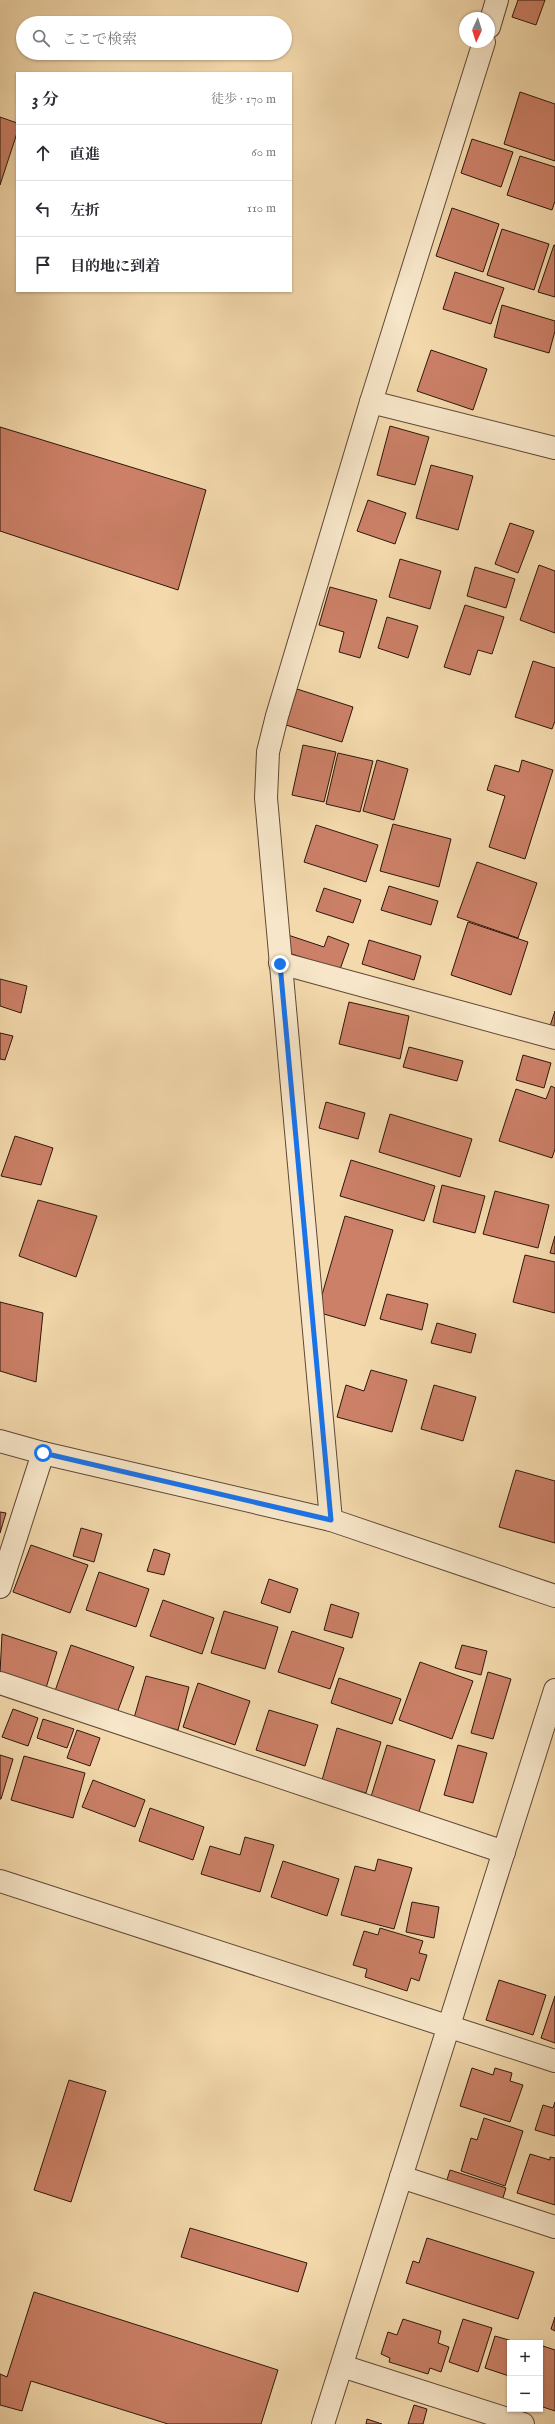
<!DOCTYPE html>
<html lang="ja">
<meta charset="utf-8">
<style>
:root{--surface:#fff;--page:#f2f2f3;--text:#2b2b33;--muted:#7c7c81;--line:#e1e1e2}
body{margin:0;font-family:"IM FELL English","Noto Serif JP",serif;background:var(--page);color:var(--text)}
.controls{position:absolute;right:12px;bottom:12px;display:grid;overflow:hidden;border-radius:0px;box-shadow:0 1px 3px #0004}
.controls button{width:36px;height:36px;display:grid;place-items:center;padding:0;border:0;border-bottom:1px solid var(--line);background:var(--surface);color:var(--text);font:20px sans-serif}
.compass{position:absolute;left:459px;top:12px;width:36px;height:36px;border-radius:50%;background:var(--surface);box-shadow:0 1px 3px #0004;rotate:184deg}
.stop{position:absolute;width:12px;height:12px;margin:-9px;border:3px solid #1a73e8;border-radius:50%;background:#fff}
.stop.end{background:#1a73e8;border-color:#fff;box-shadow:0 1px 4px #0008}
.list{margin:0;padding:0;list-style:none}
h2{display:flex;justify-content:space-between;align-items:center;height:52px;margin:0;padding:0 16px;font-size:17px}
h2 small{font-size:13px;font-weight:400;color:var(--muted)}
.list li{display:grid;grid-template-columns:26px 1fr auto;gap:12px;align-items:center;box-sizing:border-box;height:56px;padding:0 16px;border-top:1px solid var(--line)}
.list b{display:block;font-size:15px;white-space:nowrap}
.list em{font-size:13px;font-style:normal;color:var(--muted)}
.icon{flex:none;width:22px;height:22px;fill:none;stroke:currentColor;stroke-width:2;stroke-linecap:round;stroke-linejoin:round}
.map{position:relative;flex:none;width:555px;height:2424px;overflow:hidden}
.search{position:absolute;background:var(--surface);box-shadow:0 1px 3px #0004;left:16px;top:16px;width:276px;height:44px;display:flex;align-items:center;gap:10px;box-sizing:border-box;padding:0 14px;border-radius:22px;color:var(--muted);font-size:15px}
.panel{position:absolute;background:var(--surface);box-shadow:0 1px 3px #0004;left:16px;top:72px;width:276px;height:220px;border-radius:0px}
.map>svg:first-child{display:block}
.building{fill:#cb8067;stroke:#2e170d}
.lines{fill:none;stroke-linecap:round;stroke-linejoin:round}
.minor-casing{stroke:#5f4835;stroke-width:24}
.minor{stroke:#f7e6c9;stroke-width:22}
.route{stroke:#1a73e8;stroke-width:5}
</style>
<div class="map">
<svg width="555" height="2424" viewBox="0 0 555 2424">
<rect width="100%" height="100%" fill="#f3d9ac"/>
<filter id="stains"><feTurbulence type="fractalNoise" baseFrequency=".005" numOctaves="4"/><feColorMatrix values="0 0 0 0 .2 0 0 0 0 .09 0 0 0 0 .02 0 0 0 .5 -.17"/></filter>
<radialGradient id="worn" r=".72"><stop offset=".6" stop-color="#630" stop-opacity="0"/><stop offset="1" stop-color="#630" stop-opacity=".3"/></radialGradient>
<g class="building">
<path d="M518,0H545L536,25L512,17Z"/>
<path d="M520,92L555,104V161L504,144Z"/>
<path d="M0,117L17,123V133L0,185Z"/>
<path d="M472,139L513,152L501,187L461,173Z"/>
<path d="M520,156L555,167V201L552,210L507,195Z"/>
<path d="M452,208L499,224L483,272L436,256Z"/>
<path d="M502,229L549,244L534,290L487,275Z"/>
<path d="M554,245H555V297L538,292Z"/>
<path d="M455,272L504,288L491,324L443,309Z"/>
<path d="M502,305L555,321V331L549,353L494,337Z"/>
<path d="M431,350L487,369L473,410L417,391Z"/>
<path d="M390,426L429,437L415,485L377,475Z"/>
<path d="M0,427L206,490L178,590L0,531Z"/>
<path d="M431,465L473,476L458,530L416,518Z"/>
<path d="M368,500L406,513L395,544L357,531Z"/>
<path d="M510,523L534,531L518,573L495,564Z"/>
<path d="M400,559L441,571L430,609L389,597Z"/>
<path d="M539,565L555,571V633L520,620Z"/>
<path d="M475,567L515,579L506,608L467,596Z"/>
<path d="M330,587L377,600L360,658L339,652L344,632L319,625Z"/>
<path d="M465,605L504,617L492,654L478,650L470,675L444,667Z"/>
<path d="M387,617L418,626L408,658L378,648Z"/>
<path d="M533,661L555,668V721L552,729L515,717Z"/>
<path d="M297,689L353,707L342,742L286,725Z"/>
<path d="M303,745L336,752L324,802L292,795Z"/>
<path d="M338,753L373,761L360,812L326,804Z"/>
<path d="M377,760L408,769L394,820L363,811Z"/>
<path d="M522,760L553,770L525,859L489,847L505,796L487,790L495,765L519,772Z"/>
<path d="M393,824L451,839L439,887L380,871Z"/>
<path d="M316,825L378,845L366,882L304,862Z"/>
<path d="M477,862L537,883L518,938L457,917Z"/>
<path d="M389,886L438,901L431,925L381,910Z"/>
<path d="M324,888L361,900L353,923L316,911Z"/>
<path d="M468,922L528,942L511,995L451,975Z"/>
<path d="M288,935L324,947L328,936L349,944L337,978L319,963L283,951Z"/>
<path d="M369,940L421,956L414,980L362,964Z"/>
<path d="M0,979L27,986L21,1013L0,1006Z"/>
<path d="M349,1002L409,1016L400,1059L339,1044Z"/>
<path d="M555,1011V1028L550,1026Z"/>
<path d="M0,1033L13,1036L5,1060L0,1059Z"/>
<path d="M409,1047L463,1061L457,1081L403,1067Z"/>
<path d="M523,1055L551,1063L544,1088L516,1080Z"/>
<path d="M551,1086L555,1088V1149L552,1158L499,1141L516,1089L546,1099Z"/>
<path d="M326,1102L365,1113L358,1139L319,1128Z"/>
<path d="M390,1114L472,1139L460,1177L379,1152Z"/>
<path d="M15,1136L53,1148L41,1185L1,1176Z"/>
<path d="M351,1160L435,1186L424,1221L340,1196Z"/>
<path d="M442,1185L485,1196L475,1233L433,1222Z"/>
<path d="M495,1191L549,1205L538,1248L483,1234Z"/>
<path d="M38,1200L97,1216L76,1277L19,1256Z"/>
<path d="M345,1216L393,1230L365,1326L317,1312Z"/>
<path d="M555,1236V1254L550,1253Z"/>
<path d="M525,1255L555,1262V1313L513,1302Z"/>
<path d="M387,1294L428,1304L422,1330L380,1319Z"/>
<path d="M0,1302L43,1313L36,1382L0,1371Z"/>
<path d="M437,1323L476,1334L471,1353L431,1343Z"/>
<path d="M371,1370L407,1380L392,1432L337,1417L346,1385L364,1391Z"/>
<path d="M434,1385L476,1397L463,1441L421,1429Z"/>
<path d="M516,1470L555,1481V1543L499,1527Z"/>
<path d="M0,1512L6,1513L0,1533Z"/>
<path d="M81,1528L102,1534L94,1562L73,1556Z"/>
<path d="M31,1545L88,1565L70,1613L13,1592Z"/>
<path d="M154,1549L170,1554L164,1575L147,1571Z"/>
<path d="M99,1572L149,1589L136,1627L86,1610Z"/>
<path d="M269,1579L298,1589L290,1613L261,1603Z"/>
<path d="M163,1600L214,1618L202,1654L150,1636Z"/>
<path d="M331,1604L359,1613L352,1638L324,1630Z"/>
<path d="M224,1611L278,1627L265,1669L211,1653Z"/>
<path d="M292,1631L344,1648L330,1689L278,1672Z"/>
<path d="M2,1634L57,1652L46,1688L0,1673Z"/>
<path d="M71,1645L134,1667L117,1713L55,1691Z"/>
<path d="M462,1645L487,1651L481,1675L455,1668Z"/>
<path d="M420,1662L473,1681L452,1739L399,1720Z"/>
<path d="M488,1672L511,1679L493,1739L471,1733Z"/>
<path d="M146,1676L189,1687L178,1730L134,1718Z"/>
<path d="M339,1678L401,1699L392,1724L331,1703Z"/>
<path d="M198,1683L250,1701L235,1745L183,1727Z"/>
<path d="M13,1709L38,1718L28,1746L2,1737Z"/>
<path d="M269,1710L318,1725L305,1766L256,1750Z"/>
<path d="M43,1719L74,1729L67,1748L37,1738Z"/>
<path d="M337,1728L381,1742L366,1793L322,1780Z"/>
<path d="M77,1730L100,1738L90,1766L67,1758Z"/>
<path d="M387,1745L435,1760L418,1815L370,1800Z"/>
<path d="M458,1745L487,1753L473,1803L444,1795Z"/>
<path d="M0,1755L13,1759L1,1799H0Z"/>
<path d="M24,1756L85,1773L73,1818L11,1800Z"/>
<path d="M93,1780L145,1800L135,1827L82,1807Z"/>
<path d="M150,1808L204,1827L193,1860L139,1841Z"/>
<path d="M245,1837L274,1845L260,1892L201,1874L210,1846L240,1855Z"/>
<path d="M378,1859L412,1868L394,1929L341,1915L355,1866L375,1871Z"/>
<path d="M283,1861L339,1879L327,1916L271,1897Z"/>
<path d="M412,1902L439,1907L434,1938L406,1932Z"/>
<path d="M380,1928L423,1941L419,1953L427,1955L419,1981L411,1978L407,1991L365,1977L367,1969L353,1965L364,1931L378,1935Z"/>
<path d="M499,1980L546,1995L533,2035L486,2020Z"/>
<path d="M555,1996V2043L541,2038Z"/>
<path d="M472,2068L493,2075L495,2068L512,2073L510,2081L523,2085L510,2122L460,2106Z"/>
<path d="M69,2080L106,2091L71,2202L34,2190Z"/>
<path d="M555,2102V2136L535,2130L543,2105L553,2108Z"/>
<path d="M484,2118L523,2131L505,2186L461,2171L471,2138L477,2140Z"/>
<path d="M530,2154L550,2160V2157L555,2158V2205L517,2193Z"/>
<path d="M450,2170L506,2188L502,2201L446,2183Z"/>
<path d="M190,2228L307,2263L298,2292L181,2257Z"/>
<path d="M427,2238L534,2272L518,2319L406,2283L413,2261L419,2263Z"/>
<path d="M34,2292L278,2370L261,2424H168L31,2381L22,2411L0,2405V2374L7,2377Z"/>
<path d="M555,2317V2331L551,2329Z"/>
<path d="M403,2319L441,2331L438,2343L449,2347L441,2372L430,2368L428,2374L389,2362L390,2358L381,2354L388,2332L397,2335Z"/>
<path d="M463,2319L492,2328L478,2372L449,2362Z"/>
<path d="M495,2336L519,2343H510L509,2376L485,2368Z"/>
<path d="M540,2345L555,2350V2411L540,2406Z"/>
<path d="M414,2405L427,2409L423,2424H408Z"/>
<path d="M367,2419L382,2424H366Z"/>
</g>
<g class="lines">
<defs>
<g id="minor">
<path d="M489,27L497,0"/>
<path d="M371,402L555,448"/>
<path d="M280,963L555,1038"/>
<path d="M0,1441L43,1453L331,1520L555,1596"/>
<path d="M331,1520L266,798L268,752L277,716L371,402L484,42"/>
<path d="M0,1587L43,1453"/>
<path d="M0,1683L504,1852"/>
<path d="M0,1881L555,2061"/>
<path d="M401,2177L555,2227"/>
<path d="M342,2366L523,2424"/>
<path d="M323,2424L555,1690"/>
</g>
</defs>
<use href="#minor" class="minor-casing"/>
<use href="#minor" class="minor"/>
</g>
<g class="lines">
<path class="route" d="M43,1453L331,1520L280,964"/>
</g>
<rect width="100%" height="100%" filter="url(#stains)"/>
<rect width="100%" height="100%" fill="url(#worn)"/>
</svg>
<div class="controls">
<button>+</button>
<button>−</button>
</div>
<svg class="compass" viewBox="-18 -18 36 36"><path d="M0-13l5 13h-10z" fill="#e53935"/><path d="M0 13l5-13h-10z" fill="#7c7c81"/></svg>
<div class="stop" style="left:43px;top:1453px"></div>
<div class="stop end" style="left:280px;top:964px"></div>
<div class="search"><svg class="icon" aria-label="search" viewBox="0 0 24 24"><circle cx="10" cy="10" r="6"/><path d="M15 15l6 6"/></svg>ここで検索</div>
<section class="panel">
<h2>3 分<small>徒歩 · 170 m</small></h2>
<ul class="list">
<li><svg class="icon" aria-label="ahead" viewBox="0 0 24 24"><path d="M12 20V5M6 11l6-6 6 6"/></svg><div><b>直進</b></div><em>60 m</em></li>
<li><svg class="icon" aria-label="left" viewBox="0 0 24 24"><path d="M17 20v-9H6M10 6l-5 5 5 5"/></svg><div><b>左折</b></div><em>110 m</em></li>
<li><svg class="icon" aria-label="arrive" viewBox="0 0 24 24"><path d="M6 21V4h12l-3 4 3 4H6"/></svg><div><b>目的地に到着</b></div></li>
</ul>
</section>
</div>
